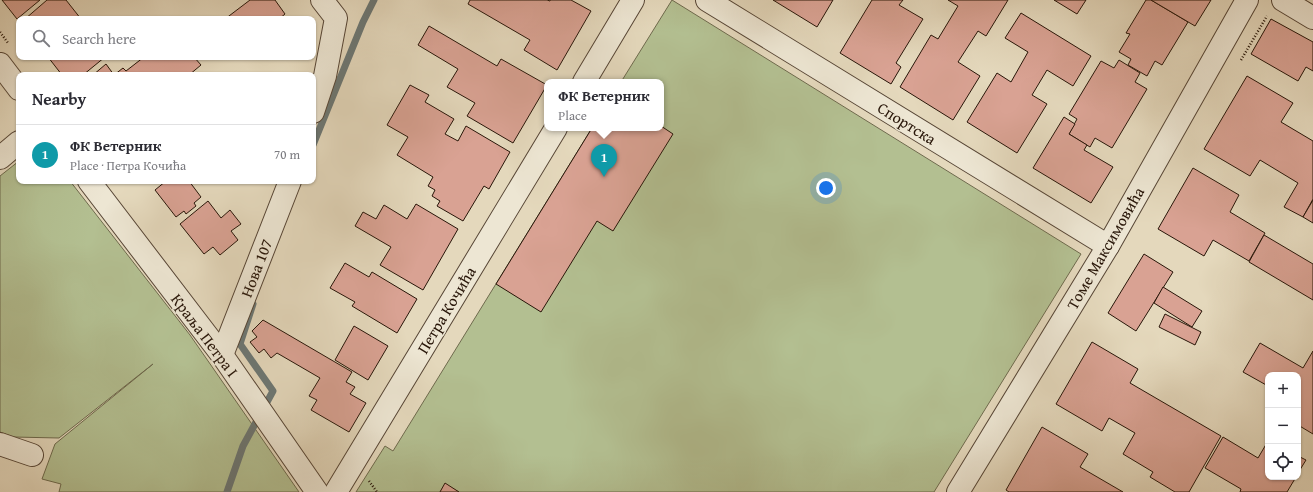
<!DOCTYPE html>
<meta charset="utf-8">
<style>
:root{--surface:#fff;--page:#f2f2f3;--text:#2b2b33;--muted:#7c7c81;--line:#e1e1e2;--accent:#111827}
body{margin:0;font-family:"Gentium Book Plus",serif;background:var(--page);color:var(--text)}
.controls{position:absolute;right:12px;bottom:12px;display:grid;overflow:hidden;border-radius:8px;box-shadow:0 1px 3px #0004}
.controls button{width:36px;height:36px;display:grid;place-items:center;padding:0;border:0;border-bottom:1px solid var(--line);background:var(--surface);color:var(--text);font:20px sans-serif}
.you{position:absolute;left:826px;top:188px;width:14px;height:14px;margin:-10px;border:3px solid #fff;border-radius:50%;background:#1a73e8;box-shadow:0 0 0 6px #1a73e833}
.badge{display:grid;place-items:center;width:26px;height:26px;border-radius:50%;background:var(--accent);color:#fff;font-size:13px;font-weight:700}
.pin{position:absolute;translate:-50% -33px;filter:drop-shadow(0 1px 2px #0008)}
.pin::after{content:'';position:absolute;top:21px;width:14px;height:12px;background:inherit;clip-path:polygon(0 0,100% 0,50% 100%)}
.popup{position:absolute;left:544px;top:79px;width:120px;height:52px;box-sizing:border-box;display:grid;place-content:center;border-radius:8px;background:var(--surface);filter:drop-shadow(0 1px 3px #0005);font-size:13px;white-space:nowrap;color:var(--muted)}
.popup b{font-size:15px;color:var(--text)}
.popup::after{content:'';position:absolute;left:50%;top:100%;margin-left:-8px;border:8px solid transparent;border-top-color:var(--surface)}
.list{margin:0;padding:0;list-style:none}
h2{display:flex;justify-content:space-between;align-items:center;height:52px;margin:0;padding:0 16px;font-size:17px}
h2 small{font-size:13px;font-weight:400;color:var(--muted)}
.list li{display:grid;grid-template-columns:26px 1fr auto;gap:12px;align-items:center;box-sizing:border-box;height:60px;padding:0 16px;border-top:1px solid var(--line)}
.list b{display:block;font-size:15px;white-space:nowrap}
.list p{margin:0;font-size:13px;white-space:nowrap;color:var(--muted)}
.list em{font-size:13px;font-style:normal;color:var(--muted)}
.icon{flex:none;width:22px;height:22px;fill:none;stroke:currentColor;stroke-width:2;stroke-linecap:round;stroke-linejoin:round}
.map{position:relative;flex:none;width:1313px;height:492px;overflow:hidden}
.search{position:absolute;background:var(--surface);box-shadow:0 1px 3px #0004;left:16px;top:16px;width:300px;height:44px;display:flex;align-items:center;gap:10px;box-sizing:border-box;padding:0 14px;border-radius:8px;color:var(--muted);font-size:15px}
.panel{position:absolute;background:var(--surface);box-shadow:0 1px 3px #0004;left:16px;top:72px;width:300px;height:112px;border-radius:8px}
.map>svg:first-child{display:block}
.green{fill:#b3bf91;stroke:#6e6a4d}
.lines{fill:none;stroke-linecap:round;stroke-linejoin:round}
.stream{stroke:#6c7774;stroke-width:7}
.building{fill:#d9a293;stroke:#281609}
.minor-casing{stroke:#574636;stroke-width:24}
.path{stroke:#281609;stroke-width:2.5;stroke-dasharray:1 2;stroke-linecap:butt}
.minor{stroke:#ede6d3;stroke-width:22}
.labels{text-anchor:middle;stroke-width:3;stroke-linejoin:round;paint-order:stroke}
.street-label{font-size:16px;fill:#281609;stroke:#ede6d3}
</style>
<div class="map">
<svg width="1313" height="492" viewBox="0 0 1313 492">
<rect width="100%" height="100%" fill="#e4d8bc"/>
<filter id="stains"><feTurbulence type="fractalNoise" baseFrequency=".005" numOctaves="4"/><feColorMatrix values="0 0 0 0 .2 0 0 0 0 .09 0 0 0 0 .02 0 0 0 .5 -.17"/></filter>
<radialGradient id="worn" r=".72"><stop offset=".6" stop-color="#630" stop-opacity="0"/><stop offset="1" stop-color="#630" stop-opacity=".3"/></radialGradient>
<g class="green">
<path d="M672,0L1081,254L934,492H459L445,484L440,492H356L385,446L393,451L592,128H661V82H621Z"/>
<path d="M19,161V181H70L190,335L299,492H59L61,484L42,479L55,444L153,364L59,438L13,437L0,432V176Z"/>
</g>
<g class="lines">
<g class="stream">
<path d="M313,145L363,22L374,0"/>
<path d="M227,492L243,446L273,391L240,344L253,304"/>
</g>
</g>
<g class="building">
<path d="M2,0H40L17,19Z"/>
<path d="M47,0H66L81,19H25Z"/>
<path d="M250,0H275L285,14L279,19H225Z"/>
<path d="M470,0H547L550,1V0H571L591,11L557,70L524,50L530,40L468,4Z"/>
<path d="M773,0H833L817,27Z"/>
<path d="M872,0H903L899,5L923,19L896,63L901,67L891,84L840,53Z"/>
<path d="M948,0H1008L986,36L978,31L958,62L980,76L953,120L900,87L931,35L938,39L958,6Z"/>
<path d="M1054,0H1086L1077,14Z"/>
<path d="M1146,0H1151L1188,22L1162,65L1155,61L1147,76L1128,65L1131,59L1119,52L1130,34L1126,33Z"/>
<path d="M1151,0H1211L1195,26Z"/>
<path d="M1021,13L1091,56L1073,86L1047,70L1032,95L1047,104L1017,153L967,122L997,73L1011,82L1028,52L1005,38Z"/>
<path d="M1271,19L1313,42V71L1306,67L1298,81L1251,54Z"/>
<path d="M429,26L497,66L501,59L547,85L513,143L467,116L475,103L447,87L458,69L418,45Z"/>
<path d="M48,57H105L83,75H62Z"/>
<path d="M144,57H194L201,65L189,75H180L177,72L174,75H93L106,64L114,75L123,68L126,71Z"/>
<path d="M1119,60L1140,73L1135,82L1147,89L1112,148L1095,138L1090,147L1069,134L1077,119L1069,114L1101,61L1114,68Z"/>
<path d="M1247,76L1293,103L1281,122L1313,141V199L1303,217L1284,207L1298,183L1260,160L1250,176L1204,149Z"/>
<path d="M410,85L429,95L425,102L454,119L445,134L458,141L466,126L510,152L489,189L484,186L463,221L437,206L440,201L432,196L435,190L428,186L433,177L397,155L408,137L387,125Z"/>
<path d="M1064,117L1075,124L1069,134L1087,145L1084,150L1113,167L1091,203L1033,168Z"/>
<path d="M661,126L673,134L613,231L597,221L541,312L496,284L592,128H661Z"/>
<path d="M1193,168L1239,195L1230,212L1265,233L1249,261L1213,240L1204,256L1158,229Z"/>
<path d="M166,181H189L201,197L194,203L196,206L186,214L184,211L176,217L155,190Z"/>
<path d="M1313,200V223L1303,217Z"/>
<path d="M208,201L221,218L230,210L241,224L231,231L238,240L220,255L213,247L204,254L180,224Z"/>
<path d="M416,204L458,229L423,290L380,265L391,247L355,226L363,212L376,219L384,205L407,219Z"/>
<path d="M1264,235L1313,264V300L1249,262Z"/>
<path d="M1144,254L1173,272L1136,331L1108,313Z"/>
<path d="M345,263L369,277L372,272L417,299L397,333L352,306L355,302L330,288Z"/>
<path d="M1163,287L1202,311L1192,327L1154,303Z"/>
<path d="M1165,314L1201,332L1195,345L1159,327Z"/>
<path d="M263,320L352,372L346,382L355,387L350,394L366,403L349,432L311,410L317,400L309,396L320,378L277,353L271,358L264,349L259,353L250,342L257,337L252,331Z"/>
<path d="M354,326L388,346L368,380L335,360Z"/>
<path d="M1092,342L1138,369L1130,383L1221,436L1189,492H1175L1150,477L1153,472L1123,454L1135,433L1109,418L1102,431L1056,404Z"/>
<path d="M1260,343L1303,368L1313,351V434L1298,425V375H1268V386L1243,372Z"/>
<path d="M1042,427L1088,454L1080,467L1123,492H1009L1006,490Z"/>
<path d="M1223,437L1258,458L1268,441V477H1296L1287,492H1240L1241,489L1205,468Z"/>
<path d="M1298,456L1306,460L1298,473Z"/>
<path d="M445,483L459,492H440Z"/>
</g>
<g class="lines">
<defs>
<g id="minor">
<path d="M707,0L1108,246"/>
<path d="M1283,0L1313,18"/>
<path d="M0,64L19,89"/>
<path d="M584,82L633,0"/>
<path d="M313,112L325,76L336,18L322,0"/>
<path d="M0,158L19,142"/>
<path d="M89,181L222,355L317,492"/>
<path d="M222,355L290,181"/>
<path d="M0,444L32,455"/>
<path d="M336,492L556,128"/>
<path d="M958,492L1108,246L1247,0"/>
</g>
</defs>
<use href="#minor" class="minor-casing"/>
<g class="path">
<path d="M0,32L8,43"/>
<path d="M1241,60L1267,16"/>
<path d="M369,481L377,492"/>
</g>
<use href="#minor" class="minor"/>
</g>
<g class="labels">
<g class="street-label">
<text transform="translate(907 123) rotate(32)" y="6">Спортска</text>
<text transform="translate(1105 248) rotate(-60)" y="6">Томе Максимовића</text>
<text transform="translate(256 268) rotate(-69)" y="6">Нова 107</text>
<text transform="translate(446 310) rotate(-59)" y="6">Петра Кочића</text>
<text transform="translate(205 335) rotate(53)" y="6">Краља Петра I</text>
</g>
</g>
<rect width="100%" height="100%" filter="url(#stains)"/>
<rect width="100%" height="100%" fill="url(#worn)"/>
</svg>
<div class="controls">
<button>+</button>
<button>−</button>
<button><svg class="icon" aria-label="locate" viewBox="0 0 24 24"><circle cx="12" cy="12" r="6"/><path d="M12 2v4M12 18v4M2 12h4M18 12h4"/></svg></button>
</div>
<div class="you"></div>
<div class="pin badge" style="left:604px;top:177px;background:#0f9aa8">1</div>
<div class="popup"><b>ФК Ветерник</b>Place</div>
<div class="search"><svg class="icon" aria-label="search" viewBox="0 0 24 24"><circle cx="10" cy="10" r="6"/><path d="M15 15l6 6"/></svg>Search here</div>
<section class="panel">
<h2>Nearby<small></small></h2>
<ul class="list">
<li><span class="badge" style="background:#0f9aa8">1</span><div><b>ФК Ветерник</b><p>Place · Петра Кочића</p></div><em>70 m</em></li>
</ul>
</section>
</div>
